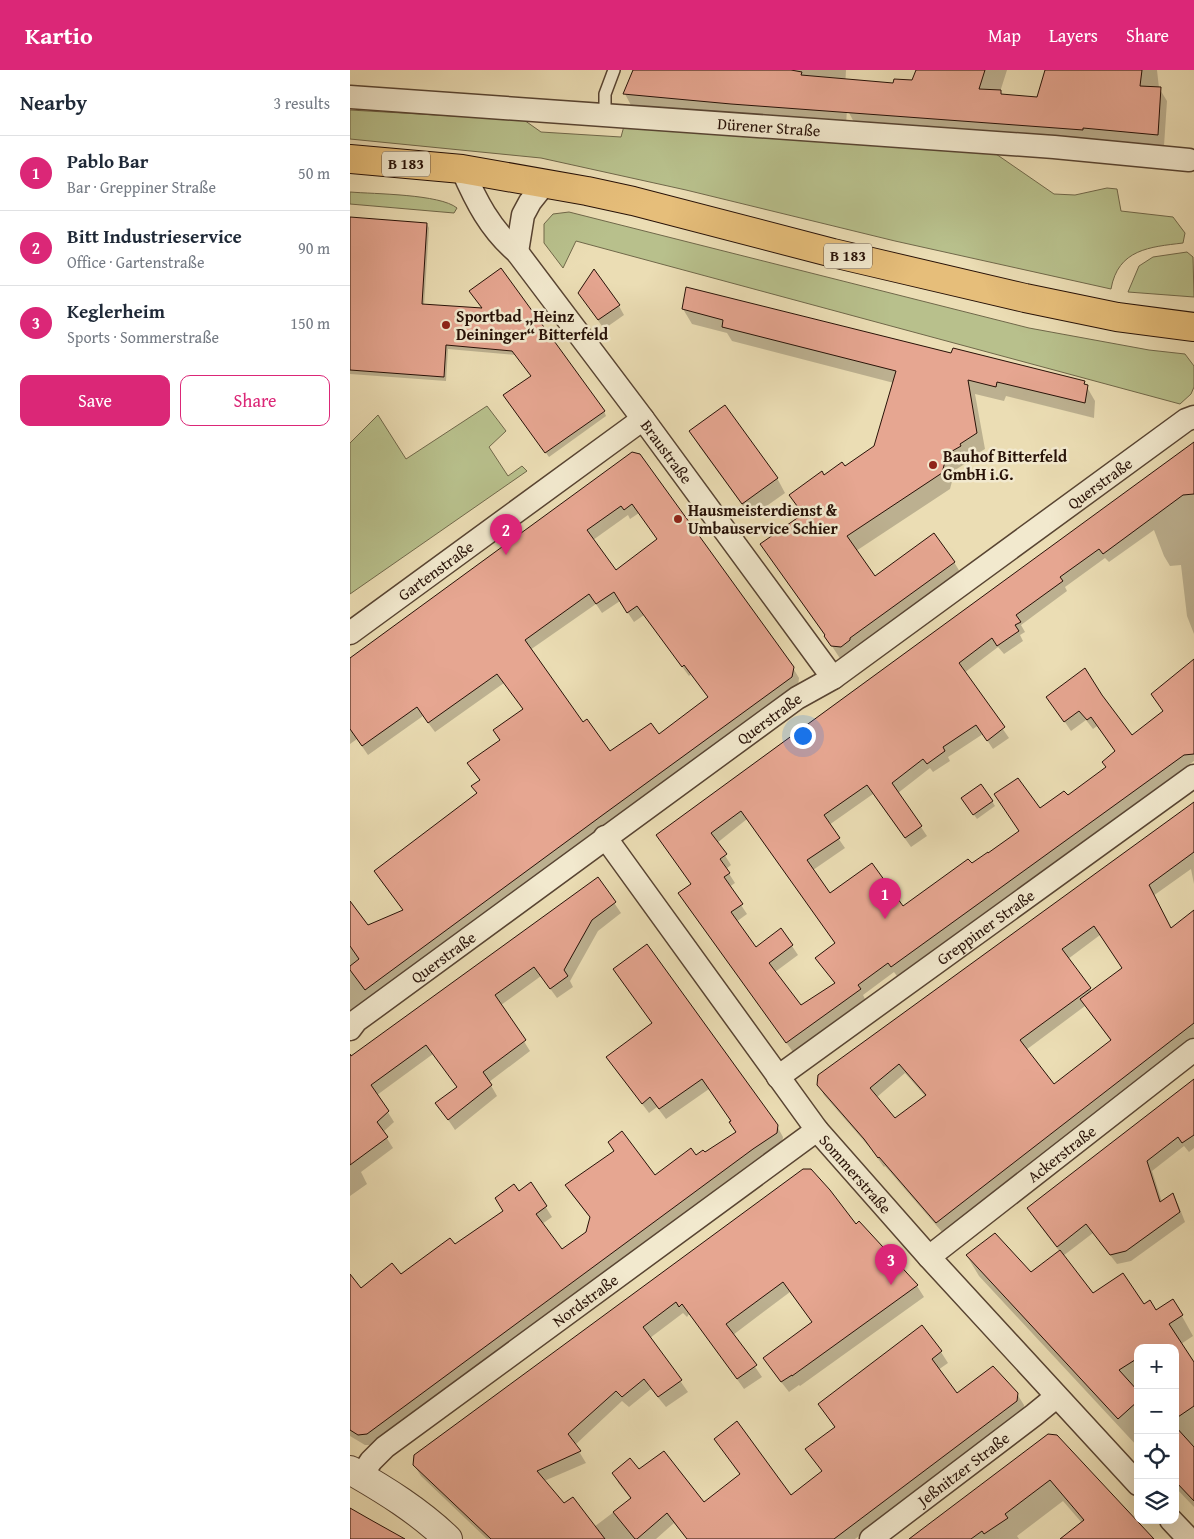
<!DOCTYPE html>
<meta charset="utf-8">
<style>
:root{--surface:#fff;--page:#f6f6f7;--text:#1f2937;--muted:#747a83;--line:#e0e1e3;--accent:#db2777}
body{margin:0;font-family:"Gentium Book Plus",serif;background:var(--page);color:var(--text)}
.controls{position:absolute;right:15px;bottom:15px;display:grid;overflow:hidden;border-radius:10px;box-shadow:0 5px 20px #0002}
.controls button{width:45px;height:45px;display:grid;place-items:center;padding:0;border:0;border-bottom:1px solid var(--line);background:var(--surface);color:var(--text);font:25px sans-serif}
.you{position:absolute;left:452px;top:665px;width:18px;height:18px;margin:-12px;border:4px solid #fff;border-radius:50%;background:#1a73e8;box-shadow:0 0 0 8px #1a73e833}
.badge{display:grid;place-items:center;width:32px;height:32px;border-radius:50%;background:var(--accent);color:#fff;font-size:16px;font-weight:700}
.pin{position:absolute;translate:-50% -41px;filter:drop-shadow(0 1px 2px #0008)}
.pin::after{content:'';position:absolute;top:26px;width:18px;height:15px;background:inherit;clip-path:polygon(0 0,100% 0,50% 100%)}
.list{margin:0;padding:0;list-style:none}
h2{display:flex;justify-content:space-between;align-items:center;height:65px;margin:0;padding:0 20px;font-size:21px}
h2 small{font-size:16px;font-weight:400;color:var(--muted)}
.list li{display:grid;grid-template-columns:32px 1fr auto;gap:15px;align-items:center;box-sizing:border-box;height:75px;padding:0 20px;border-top:1px solid var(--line)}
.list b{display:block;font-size:19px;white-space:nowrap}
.list p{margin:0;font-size:16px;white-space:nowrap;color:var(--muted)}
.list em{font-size:16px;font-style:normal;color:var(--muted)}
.actions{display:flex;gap:10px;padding:15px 20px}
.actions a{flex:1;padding:11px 0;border:1px solid var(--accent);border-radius:10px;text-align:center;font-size:18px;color:var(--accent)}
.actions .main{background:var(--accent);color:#fff}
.icon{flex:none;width:28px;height:28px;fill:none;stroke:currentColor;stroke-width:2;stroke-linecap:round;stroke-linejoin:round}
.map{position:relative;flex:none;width:844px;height:1469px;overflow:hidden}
header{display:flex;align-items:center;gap:30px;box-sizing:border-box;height:70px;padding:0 25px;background:var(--accent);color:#fff}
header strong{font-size:24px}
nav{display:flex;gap:28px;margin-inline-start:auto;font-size:18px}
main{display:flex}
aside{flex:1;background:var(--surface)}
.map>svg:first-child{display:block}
.green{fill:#b8c08c;stroke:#70684a}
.shadow{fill:#0003;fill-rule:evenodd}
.building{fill:#e6a691;stroke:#271107;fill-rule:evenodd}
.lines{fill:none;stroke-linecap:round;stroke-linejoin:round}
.service-casing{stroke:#584432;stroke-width:14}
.minor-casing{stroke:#584432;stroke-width:25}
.tertiary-casing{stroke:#584432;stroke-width:30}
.primary-casing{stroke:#271107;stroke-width:30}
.service{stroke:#f2e9ce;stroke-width:11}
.minor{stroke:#f2e9ce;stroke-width:22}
.tertiary{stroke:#f2e9ce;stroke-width:28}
.primary{stroke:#e6be7a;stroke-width:28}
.poi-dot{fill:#8f2418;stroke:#f2e9ce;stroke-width:2}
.labels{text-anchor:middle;stroke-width:5;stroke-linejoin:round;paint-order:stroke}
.shield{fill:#f2e9ce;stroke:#645243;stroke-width:1}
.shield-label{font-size:15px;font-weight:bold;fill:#271107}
.street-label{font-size:16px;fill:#271107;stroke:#f2e9ce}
.poi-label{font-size:16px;font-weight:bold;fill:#271107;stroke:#f2e9ce;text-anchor:start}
</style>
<header>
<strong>Kartio</strong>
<nav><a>Map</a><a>Layers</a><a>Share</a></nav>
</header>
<main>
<aside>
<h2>Nearby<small>3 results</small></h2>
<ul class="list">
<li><span class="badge">1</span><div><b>Pablo Bar</b><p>Bar · Greppiner Straße</p></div><em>50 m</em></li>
<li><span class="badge">2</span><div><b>Bitt Industrieservice</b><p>Office · Gartenstraße</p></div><em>90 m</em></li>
<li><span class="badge">3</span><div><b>Keglerheim</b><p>Sports · Sommerstraße</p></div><em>150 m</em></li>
</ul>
<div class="actions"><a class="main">Save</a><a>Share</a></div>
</aside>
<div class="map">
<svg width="844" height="1469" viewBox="0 0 844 1469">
<rect width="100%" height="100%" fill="#ebddb4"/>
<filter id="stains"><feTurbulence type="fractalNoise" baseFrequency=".004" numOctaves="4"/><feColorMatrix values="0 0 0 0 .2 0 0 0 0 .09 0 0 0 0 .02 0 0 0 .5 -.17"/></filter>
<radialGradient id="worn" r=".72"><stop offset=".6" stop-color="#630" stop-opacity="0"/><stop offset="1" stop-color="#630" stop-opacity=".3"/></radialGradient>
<g class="green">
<path d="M0,40L174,50L191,62L271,67L274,56L646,84L704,124L725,125L757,118L767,119L771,141L823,147L835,163L833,173C800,177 768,179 761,219L545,171L336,120L191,88L0,69Z"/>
<path d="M0,122C24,124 90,124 107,138L104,143L0,134Z"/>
<path d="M219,142L679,258L799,280L835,284L844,296V317L841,324L830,334L226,171L213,198L194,173V154L203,144Z"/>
<path d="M837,182L843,187L844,227L778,222L789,196L803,187Z"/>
<path d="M137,336L156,361L139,377L158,406L172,396L177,401L0,524V373L28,345L56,389Z"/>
</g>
<g class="shadow">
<path d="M284,0H496L495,19L498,24L496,55L283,39L275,24Z"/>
<path d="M567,0H657L650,22L652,25L688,28L697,0H807L809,18L817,31L814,76L505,54L498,41L545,14L563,11Z"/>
<path d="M0,148L77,154L79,158L74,236L133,240L254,341L256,346L199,387L157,330L182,307L166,285L98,279L96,311L0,304Z"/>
<path d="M229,223L269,236L274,245L254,259Z"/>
<path d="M333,239L602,285L734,312L745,331L744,348L656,326L654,331L625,324L635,379L618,389V392L605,400L600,419L506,481L525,508L604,492L613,507L491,590L476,567L421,489L412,474L453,446L440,425L474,406L495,398L525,377L544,313L382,271L377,263L342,254Z"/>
<path d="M340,361L427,408L435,423L401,447L349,376Z"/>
<path d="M844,375V564L837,546L831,495L820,496L814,486L804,460L759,492L755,488L715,517L717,521L671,555L675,562L670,565L673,571L654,584L648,577L614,603L659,668L643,679L633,664L598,687L600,691L583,702L580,698L548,723L577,766L561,777L523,724L479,755L495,778L463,800L479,825L553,838L621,795L670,761L690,739L717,727L757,698L766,682L747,656L743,659L736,650L721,661L698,627L751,625L782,667L814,642L844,592V691L547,906L544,902L513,925L515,929L443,982L335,833L342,815L307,765ZM397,749L486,874L467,888L485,914L451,937L425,902L448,885L442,876L406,879L386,852L397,844L379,817L385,813L376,799L381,795L367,773Z"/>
<path d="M282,384L443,598L449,608L448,617L0,945V833L18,857L54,841L31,811L128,725L123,717L131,712L119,694L151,671L174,640L154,613L85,662L73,646L18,685L7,669L0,674V589ZM289,443L308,470L266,502L243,470L278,445L280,449ZM270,531L284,552L294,545L339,606L341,604L359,628L309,665L260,683L233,653L180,580L246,534L252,543Z"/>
<path d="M642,731L645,736L627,749L615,732Z"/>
<path d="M844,772V814L841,799L803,826L821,859L844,842V967L592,1162L535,1096L534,1097L521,1079L474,1025L468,1014ZM750,865L773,899L742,922L718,889ZM735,936L761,971L704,1015L676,980ZM555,1003L576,1027L545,1049L527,1027Z"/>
<path d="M248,809L271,843L248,861L220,911L223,917L207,928L191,906L151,935L180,981L139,1012L147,1026L105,1060L87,1033L108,1018L83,984L27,1025L44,1052L33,1062L43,1078L11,1102L17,1114L0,1126V990Z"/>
<path d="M303,954L427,1056L433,1067L432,1074L24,1375H15L0,1366V1227L11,1220L50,1206L105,1176L154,1142L168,1123L181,1114L202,1147L192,1154L212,1181L237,1163L241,1149L223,1126L217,1115L305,1107L354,1083L386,1063L382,1052L359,1019L316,1049L307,1037L299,1043L264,997L258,987Z"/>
<path d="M844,1011V1078L839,1082L834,1076L802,1101L812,1132L823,1125L828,1134L835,1152L781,1191L767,1194L743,1163L713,1186L743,1225L794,1236L806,1241L823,1230L843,1266L831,1274L844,1294V1437L825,1417V1278H788V1377L629,1206L617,1186L681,1203L710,1182L684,1148L678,1138Z"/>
<path d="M454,1100L506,1155L509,1153L567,1216L574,1227L450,1316L449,1315L439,1322L421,1299L463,1253L440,1222L383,1265L412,1307L394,1319L347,1253L339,1244L337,1247L333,1243L300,1268L338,1322L316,1337L301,1319L279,1337L272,1331L225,1375L236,1393L194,1411L214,1435L244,1457L281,1429L269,1414L263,1403L289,1401L353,1433L390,1405L366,1369L440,1426L473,1402L457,1379L485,1358L469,1334L572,1257L591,1282L598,1293L588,1300L607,1325L667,1324L674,1335L673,1342L505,1469H337L324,1453L306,1469H137L71,1406L64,1395Z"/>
<path d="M699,1365L802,1469H712L732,1453L713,1431L667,1466L669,1469H561Z"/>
</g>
<g class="building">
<path d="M283,0H441L452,2L451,5L543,13L544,9L562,10L566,0H635L629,19L651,20V24L687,27L695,0H792L790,16L811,17L808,65L733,58V60L381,34L273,24Z"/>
<path d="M0,147L77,153L72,234L132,238L119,221L151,198L255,341L195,383L153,325L181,306L162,281L96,275L94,307L0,300Z"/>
<path d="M244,199L270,235L248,250L228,223Z"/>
<path d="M336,217L601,283L603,278L735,311L734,314L738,315L735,333L647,312L646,317L618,310L627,363L610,374L611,376L597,384L592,403L497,466L525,506L584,463L605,492L500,568V570L491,577L481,576L474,566L475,565L410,474L453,444L439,425L472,401L474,405L492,392L495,396L524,376L546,301L372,257L373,250L332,239Z"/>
<path d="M375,335L428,408L392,434L339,361Z"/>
<path d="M844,372V424L833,425L753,484L749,479L710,507L713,511L666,545L671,552L665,555L669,561L647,576L642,568L609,593L655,657L637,671L626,655L593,677L595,681L577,694L573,689L542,713L572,756L555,768L517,715L474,745L490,768L457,790L480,823L522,793L553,836L618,789L622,793L638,782V783L669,761L644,724L668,708L690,738L714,721L718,725L756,697L752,692L765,681L741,647L737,650L729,641L714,652L696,627L735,598L752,625L782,665L813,641L801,624L844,589V684L834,685L541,897L538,893L508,915L511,919L436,973L328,823L341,814L306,765ZM391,741L485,873L465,888L485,913L451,935L419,893L443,875L431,858L406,877L381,842L393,834L374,807L380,803L370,789L377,784L361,763Z"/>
<path d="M282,382L290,384L444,597L442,607L254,744L15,920L0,900V896L9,889L0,876V831L18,855L53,840L24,801L127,723L121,716L130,710L117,693L150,670L143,660L173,639L147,604L78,653L67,637L12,676L0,659V588ZM282,434L307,469L266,500L237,460L271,436L274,440ZM264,522L277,543L287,536L332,597L334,595L358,627L309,664L301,653L260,681L237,649L233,652L175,570L239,524L246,534Z"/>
<path d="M631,714L643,731L623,745L611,728Z"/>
<path d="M844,732V782L799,815L821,858L844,840V953L586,1153L529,1087L528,1088L514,1069L467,1015L468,1005ZM744,856L772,898L730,929L761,970L704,1014L670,970L741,918L712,879ZM549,994L576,1025L545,1048L520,1018Z"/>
<path d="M248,807L266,832L242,850L214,900L218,906L200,919L184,897L145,925L176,970L133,1002L142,1015L98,1050L85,1033L107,1017L76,975L21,1015L39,1041L27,1052L38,1067L0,1095V984L1,986Z"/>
<path d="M297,874L428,1055L427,1063L403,1079L17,1364L8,1365L0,1360V1204L11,1218L42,1193L51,1204L100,1168L105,1174L153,1141L145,1128L164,1114L169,1121L181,1112L197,1136L186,1144L212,1179L236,1162L240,1147L215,1115L264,1081L258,1072L272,1061L305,1105L341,1078L346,1085L353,1080L355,1082L386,1062L379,1052L381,1051L352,1009L309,1039L300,1027L292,1034L256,987L302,953L263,899Z"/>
<path d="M844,1009V1065L832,1073L828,1067L797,1091L810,1132L823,1123L830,1142L776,1181L760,1185L736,1154L707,1177L677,1138Z"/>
<path d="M453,1099H461L480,1120L506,1154L509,1151L568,1215L442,1306V1305L431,1312L413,1288L462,1252L433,1212L376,1254L407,1295L387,1309L332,1234L329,1237L326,1232L293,1257L332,1310L308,1327L294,1309L272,1327L266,1321L218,1364L231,1381L187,1401L214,1433L223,1427L255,1469H141L63,1395L64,1385Z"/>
<path d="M645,1163L681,1202L710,1180L743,1223L773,1203L794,1234L800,1230L806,1240L823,1229L833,1245L819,1254L844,1292V1336L825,1349V1278H788V1288L769,1300L788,1321V1331L768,1349L616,1185Z"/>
<path d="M572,1255L592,1281L582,1289L607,1323L643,1296L668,1323L667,1331L484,1469H337L317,1443L287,1469H285L263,1442L281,1428L262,1403L280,1388L289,1399L314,1381L354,1432L390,1404L364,1369L387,1351L441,1425L472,1401L455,1379L485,1357L468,1334Z"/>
<path d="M825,1356L844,1377V1431L825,1411Z"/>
<path d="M698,1364L707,1365L804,1469H710L734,1450L700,1410L655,1444L658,1448L634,1464L632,1461L621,1469H559Z"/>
<path d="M0,1438L21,1450L55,1469H0Z"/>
</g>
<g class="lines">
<defs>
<path id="service" d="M255,45V24L264,0"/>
<g id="minor">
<path id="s1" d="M0,27L704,77L839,90"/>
<path id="s2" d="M112,99C126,131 140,159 167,182L293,349L483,608"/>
<path d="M167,182L173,145L180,132L195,113"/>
<path id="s3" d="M0,563L293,349"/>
<path id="s4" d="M255,767L467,1060L579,1187L788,1414"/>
<path id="s5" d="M0,959L6,951L447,628L483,608L836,350L844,347"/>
<path id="s6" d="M428,1007L844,706"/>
<path id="s7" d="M579,1187L844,980"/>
<path id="s8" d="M11,1406L21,1391L35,1377L467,1060"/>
<path d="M821,1450L839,1469"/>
<path id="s9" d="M521,1469L684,1345L706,1327"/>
</g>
<path id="tertiary" d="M0,1400C35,1420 69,1441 98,1469"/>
<path id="primary" d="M0,89L112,99L237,121L283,131L483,183L675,228L767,247L844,257"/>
</defs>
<use href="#service" class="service-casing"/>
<use href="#minor" class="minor-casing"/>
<use href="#tertiary" class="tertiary-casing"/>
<use href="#primary" class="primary-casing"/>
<use href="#service" class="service"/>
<use href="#minor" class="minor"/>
<use href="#tertiary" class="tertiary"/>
<use href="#primary" class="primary"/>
</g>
<g class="poi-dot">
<circle cx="96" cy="255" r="5"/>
<circle cx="583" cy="395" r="5"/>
<circle cx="328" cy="449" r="5"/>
</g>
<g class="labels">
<g class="shield">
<rect x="32" y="81.5" width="48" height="25" rx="4"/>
<rect x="474" y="173.5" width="48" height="25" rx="4"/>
</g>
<g class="shield-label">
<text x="56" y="99">B 183</text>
<text x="498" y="191">B 183</text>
</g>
<g class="street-label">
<text dy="6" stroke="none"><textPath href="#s1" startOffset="420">Dürener Straße</textPath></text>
<text dy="6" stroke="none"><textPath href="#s2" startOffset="350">Braustraße</textPath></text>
<text dy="6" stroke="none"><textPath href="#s5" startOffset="928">Querstraße</textPath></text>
<text dy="6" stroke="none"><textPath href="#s3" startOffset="106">Gartenstraße</textPath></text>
<text dy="6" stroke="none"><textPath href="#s5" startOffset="522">Querstraße</textPath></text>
<text dy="6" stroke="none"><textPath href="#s6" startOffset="256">Greppiner Straße</textPath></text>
<text dy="6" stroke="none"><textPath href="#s5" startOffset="118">Querstraße</textPath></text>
<text dy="6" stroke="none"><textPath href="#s7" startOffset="168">Ackerstraße</textPath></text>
<text dy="6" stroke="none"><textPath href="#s4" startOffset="420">Sommerstraße</textPath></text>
<text dy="6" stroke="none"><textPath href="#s8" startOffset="286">Nordstraße</textPath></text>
<text dy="6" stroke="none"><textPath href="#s9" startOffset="116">Jeßnitzer Straße</textPath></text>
</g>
<g class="poi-label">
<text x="106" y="252">Sportbad „Heinz<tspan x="106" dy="18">Deininger“ Bitterfeld</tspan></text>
<text x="593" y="392">Bauhof Bitterfeld<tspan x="593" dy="18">GmbH i.G.</tspan></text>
<text x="338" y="446">Hausmeisterdienst &amp;<tspan x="338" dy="18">Umbauservice Schier</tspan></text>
</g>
</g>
<rect width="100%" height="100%" filter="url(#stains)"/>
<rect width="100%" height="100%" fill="url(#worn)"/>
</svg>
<div class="controls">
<button>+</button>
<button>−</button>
<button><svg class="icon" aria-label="locate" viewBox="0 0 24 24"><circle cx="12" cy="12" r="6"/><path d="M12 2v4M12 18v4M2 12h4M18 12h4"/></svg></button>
<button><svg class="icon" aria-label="layers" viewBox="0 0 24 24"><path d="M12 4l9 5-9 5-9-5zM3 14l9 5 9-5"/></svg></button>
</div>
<div class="you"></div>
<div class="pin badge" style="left:535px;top:849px">1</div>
<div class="pin badge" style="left:156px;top:485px">2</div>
<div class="pin badge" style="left:541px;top:1215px">3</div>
</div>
</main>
